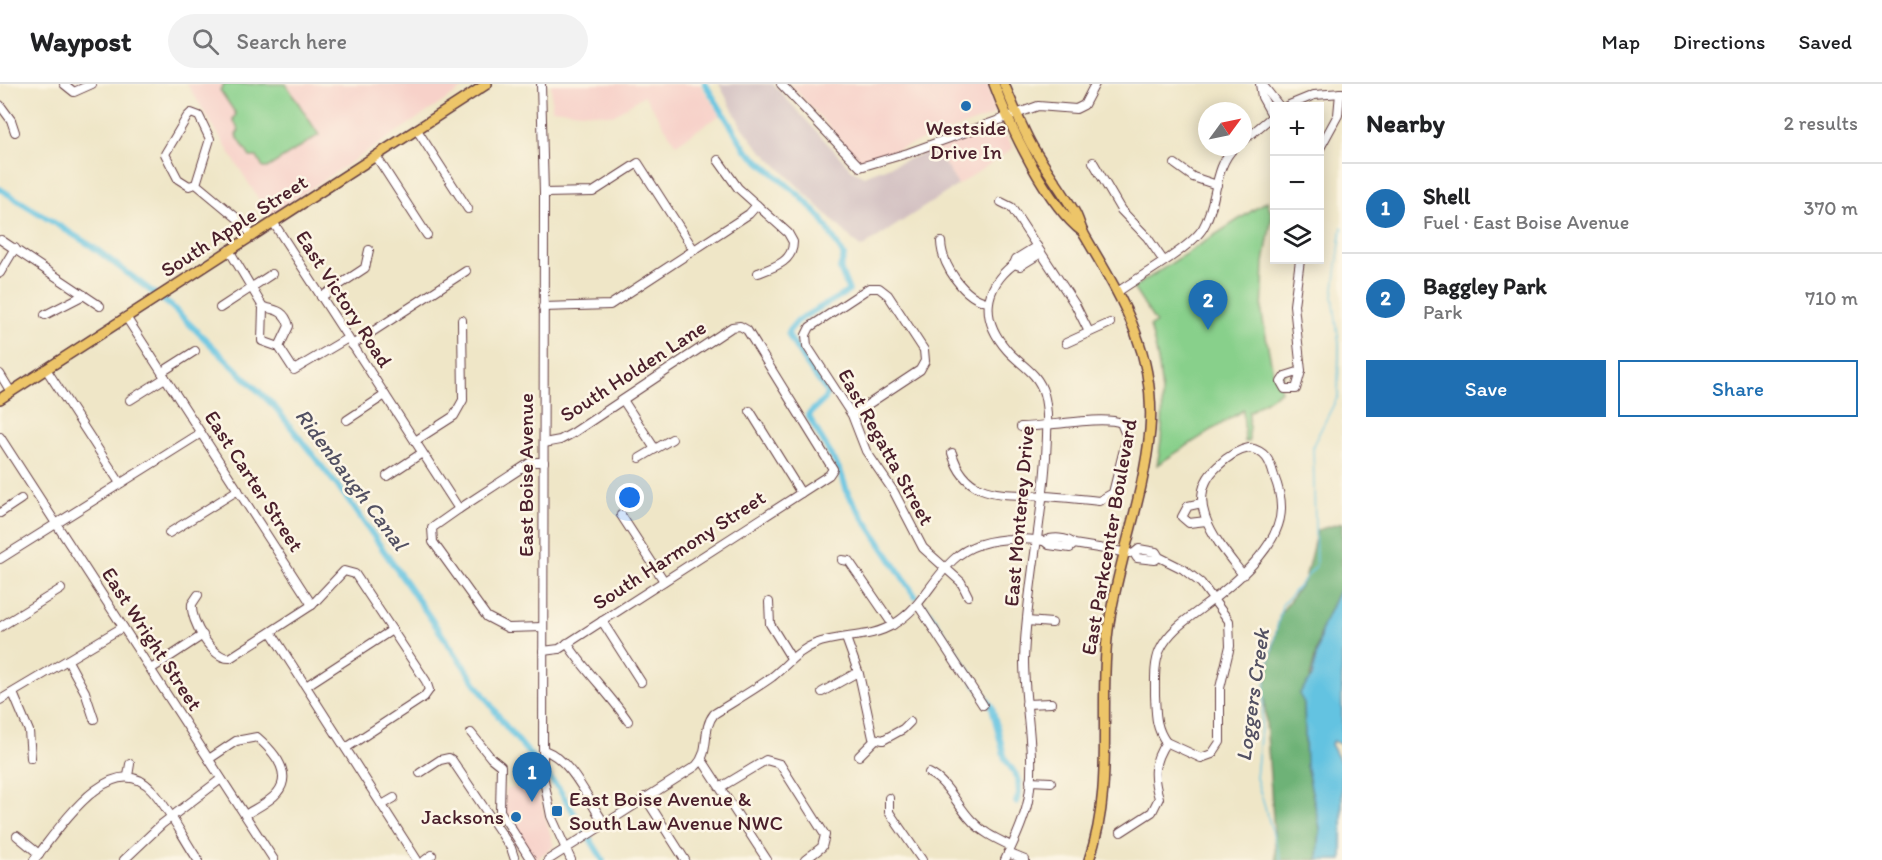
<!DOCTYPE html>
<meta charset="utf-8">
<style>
:root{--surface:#fff;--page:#f2f2f2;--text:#202124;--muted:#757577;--line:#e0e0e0;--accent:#1f6fb2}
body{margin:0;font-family:Itim,sans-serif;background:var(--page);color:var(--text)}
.controls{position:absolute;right:18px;top:18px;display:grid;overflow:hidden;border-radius:0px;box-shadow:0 3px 15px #0003}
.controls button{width:54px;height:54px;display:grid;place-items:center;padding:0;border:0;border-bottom:2px solid var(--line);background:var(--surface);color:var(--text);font:30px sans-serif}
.compass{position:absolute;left:1198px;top:18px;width:54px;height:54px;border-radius:50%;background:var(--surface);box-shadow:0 3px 15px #0003;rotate:57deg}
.you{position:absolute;left:630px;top:414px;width:21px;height:21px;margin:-15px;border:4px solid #fff;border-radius:50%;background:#1a73e8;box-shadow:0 0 0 9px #1a73e833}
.badge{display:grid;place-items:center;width:39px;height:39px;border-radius:50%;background:var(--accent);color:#fff;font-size:20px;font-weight:700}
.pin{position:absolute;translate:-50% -50px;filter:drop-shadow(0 2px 3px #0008)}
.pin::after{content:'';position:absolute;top:32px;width:21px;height:18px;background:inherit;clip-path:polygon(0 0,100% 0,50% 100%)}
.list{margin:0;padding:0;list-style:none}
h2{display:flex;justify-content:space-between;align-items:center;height:78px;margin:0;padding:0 24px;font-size:26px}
h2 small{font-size:20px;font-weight:400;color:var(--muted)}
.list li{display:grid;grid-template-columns:39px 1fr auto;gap:18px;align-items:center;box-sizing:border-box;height:90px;padding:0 24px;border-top:2px solid var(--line)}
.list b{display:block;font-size:22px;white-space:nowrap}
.list p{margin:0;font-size:20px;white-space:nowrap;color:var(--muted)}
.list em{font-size:20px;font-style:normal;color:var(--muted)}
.actions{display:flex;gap:12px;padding:18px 24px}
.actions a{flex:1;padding:14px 0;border:2px solid var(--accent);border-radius:0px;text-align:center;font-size:21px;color:var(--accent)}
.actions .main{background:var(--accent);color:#fff}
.icon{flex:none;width:33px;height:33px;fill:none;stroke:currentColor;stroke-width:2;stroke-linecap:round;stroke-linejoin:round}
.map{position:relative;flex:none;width:1342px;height:776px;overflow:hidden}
header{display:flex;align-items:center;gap:36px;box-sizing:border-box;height:84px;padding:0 30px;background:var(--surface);border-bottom:2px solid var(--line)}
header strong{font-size:28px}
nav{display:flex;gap:33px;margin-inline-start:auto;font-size:21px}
.search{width:420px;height:54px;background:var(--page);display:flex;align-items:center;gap:15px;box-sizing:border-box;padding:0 21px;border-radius:33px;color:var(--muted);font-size:22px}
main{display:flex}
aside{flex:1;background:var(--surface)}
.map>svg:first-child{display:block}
.built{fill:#f7d1c9}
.industrial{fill:#d2bfc1}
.green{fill:#88d08b;stroke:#69785b;stroke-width:1.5}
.forest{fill:#6eb277;stroke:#5c6851;stroke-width:1.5}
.water{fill:#63c3e1;stroke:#567186;stroke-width:1.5}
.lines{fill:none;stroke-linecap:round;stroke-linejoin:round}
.stream{stroke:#63c3e1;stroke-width:1.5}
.canal{stroke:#63c3e1;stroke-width:6}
.minor-casing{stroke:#633d42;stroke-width:10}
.major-casing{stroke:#633d42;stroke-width:12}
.minor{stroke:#fff;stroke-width:8}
.major{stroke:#edc569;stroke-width:9}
.poi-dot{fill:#1f6fb2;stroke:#fcf5e5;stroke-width:2}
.labels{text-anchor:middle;stroke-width:5;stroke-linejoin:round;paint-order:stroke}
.poi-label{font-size:21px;fill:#4a1f2b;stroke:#fcf5e5}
.street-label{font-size:21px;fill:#4a1f2b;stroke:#fcf5e5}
.water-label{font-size:22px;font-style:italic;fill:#525062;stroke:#fcf5e5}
</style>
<header>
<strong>Waypost</strong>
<div class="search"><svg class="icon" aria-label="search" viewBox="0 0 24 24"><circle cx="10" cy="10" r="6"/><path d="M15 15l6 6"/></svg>Search here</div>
<nav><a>Map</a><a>Directions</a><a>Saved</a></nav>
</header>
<main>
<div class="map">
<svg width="1342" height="776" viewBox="0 0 1342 776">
<rect width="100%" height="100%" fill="#fcf5e5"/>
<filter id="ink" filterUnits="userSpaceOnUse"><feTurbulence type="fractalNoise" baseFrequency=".0167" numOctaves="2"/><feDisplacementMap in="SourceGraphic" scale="12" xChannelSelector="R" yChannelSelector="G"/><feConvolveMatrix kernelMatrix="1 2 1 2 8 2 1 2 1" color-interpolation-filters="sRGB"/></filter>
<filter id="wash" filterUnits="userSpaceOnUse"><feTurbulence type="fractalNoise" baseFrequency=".008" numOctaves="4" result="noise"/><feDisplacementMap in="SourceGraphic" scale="24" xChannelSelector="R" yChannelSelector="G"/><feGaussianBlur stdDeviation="1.35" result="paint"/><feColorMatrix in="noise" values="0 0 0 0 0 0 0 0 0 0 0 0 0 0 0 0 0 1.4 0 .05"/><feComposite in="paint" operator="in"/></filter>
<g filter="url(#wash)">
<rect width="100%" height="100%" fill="#efe6c7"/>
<g class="built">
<path d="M187,0H470L269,132Z"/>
<path d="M551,0H700L720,31L676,60L644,11L614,31L552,25Z"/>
<path d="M790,0H988L995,28L991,32L865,77L858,75Z"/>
<path d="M1000,43L1014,64L958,101L935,65Z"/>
<path d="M536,701L554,762L536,776H525L508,750L516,745L504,726L506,705Z"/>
</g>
<path class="industrial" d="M719,0H773L852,86L864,92L935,65L958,101L861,164L757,62L741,41Z"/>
<g class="green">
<path d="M224,0H286L319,51L267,84H263L257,73H250L236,51L239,46L233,35L236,30L220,6Z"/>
<path d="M1267,117L1272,132L1264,179L1262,231L1273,289L1285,288L1279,298L1281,307L1249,328V358H1245L1243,326L1157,381C1167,334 1163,288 1150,242L1156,239L1133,204Z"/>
</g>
<path class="forest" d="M1342,439V500L1322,543L1304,619L1306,681L1320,744L1318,776H1276L1264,609L1280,530L1305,495L1317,446Z"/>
<path class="water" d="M1342,500V661L1333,657L1331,660L1342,681V776H1318L1320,744L1306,681L1304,619L1299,610L1312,593L1322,543Z"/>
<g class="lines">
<path class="stream" d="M1281,776L1256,694L1266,592L1282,521L1316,482L1313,361L1338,312L1339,260L1333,212L1342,143"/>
<g class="canal">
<path d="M705,0L746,66L800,112L821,134L844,172L840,185L849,207L798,236L788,248C789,258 819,297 827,308L825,315L808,331L839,385"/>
<path d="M0,105L93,163L171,222L275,323L350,418L504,640L559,705L603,776"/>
<path d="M841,389L848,410L915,512"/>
<path d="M925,523L992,623L1005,675L1018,694L1019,710L1016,718"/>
</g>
</g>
</g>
<g filter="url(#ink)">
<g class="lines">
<defs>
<g id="minor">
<path d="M64,0L74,8L92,0"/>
<path d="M541,0L544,109L543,691L551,732L571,776"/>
<path d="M781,0L860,83L908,69L1038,22L1076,25L1084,21L1095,0"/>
<path d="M1260,0L1262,13L1273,33"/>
<path d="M1262,0L1279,22"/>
<path d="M0,21L11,36L15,48"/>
<path d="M1287,22L1314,11L1342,9"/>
<path d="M191,29L199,32L210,55L196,100L189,102L178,95L165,70L187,33Z"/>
<path d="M417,46L468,125"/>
<path d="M1243,57L1274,31"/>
<path d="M1320,64L1338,31L1340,9"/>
<path d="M376,72L427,151"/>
<path d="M718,76L738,104L788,149L793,158C793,178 774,183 758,189"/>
<path d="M1093,78L1121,126L1147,153L1163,176"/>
<path d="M1175,80L1193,93L1217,101"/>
<path d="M196,100L243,139L252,152"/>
<path d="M544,109L593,108L638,79L694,166"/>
<path d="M1001,118L1011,123L1076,222L1089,248"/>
<path d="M273,138L459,425L432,444L433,458L487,533L508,544L543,543"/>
<path d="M1,156L100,222"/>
<path d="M941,158C942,181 964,215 988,218"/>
<path d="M1037,162L1016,175L1014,180L1020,182L1041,169"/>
<path d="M229,166L263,223L262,257L279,263L294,286L348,254"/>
<path d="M1300,176L1294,221L1301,287"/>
<path d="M0,189L15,164"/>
<path d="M1119,207C1140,192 1191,164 1203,144C1218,119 1213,83 1235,63"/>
<path d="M321,213L365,184L369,166"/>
<path d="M263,223C277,226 285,227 289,242L279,263"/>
<path d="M543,223L610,221L749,130L757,121"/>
<path d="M220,224L272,190"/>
<path d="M45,231L84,211"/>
<path d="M126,233L312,521"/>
<path d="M1066,259L1110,239"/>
<path d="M352,261L466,187"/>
<path d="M46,285L120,399"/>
<path d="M1301,287L1296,305H1285L1281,298L1285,292Z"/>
<path d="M162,288L195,267"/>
<path d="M0,290L11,308"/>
<path d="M130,316L165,294"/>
<path d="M623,316L655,365"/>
<path d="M750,327L801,409"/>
<path d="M852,331L920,286L925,277L924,266L888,211L879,204H869L810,243L806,251L807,262L852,331L866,367L894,408L923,464L961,498L968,512"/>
<path d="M347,336L385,311"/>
<path d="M0,353L274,776"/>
<path d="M415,357L454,332L463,316L462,236"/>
<path d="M952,369C966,417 1005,409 1044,412C1062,413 1081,415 1099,417L1113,409L1127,353L1121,339C1104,331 1044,343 1021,343"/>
<path d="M640,374L672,355"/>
<path d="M387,392L422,369"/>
<path d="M1202,419L1188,422L1182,433L1189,439L1206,437"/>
<path d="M459,425L531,378H544"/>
<path d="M0,429L21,415"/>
<path d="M621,431L664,497"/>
<path d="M169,449L238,406"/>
<path d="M1074,460L1070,464L1049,461L1044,457C1052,453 1067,453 1074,460L1129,469"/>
<path d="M1159,473L1155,476L1137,474L1134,469L1139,465L1156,468L1159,473L1183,485L1201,499L1229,537L1230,562L1220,604V658L1212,670L1201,674L1166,658"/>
<path d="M0,475L201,349"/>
<path d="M842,476L849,477L893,541"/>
<path d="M198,511L192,520C190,537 212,575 230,574L312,521L344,487L355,490L426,597L429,606L424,613L346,664"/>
<path d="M769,518L770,540L791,574"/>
<path d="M918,521L983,621"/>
<path d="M602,537L641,598"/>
<path d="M1027,537L1052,539"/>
<path d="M0,543L61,505"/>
<path d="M271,548L417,776"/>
<path d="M846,554L859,590L873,654L883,656L903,645L910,638"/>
<path d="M567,559C585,587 609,609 628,637"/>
<path d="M543,567L559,565L829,391L833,385L747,246L740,242L732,243L573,349L560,356L544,359"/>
<path d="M68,577L85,608L94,635"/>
<path d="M151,585L203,551"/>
<path d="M306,602L392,546"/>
<path d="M822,608L858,588"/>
<path d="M13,609L29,647L31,674"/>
<path d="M0,616L123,543"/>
<path d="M1026,620L1051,619"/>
<path d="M471,649L491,674L501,682L500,727L531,776"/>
<path d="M544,666C572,676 588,716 604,739"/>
<path d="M859,672L875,656"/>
<path d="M209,675L236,657L257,653C272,666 294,689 277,709C270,718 254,725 245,731"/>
<path d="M702,676L767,776"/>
<path d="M420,689L440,676L449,674L452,676L511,764L515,776"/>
<path d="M929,689C948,698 957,722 972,737C983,749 997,755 1011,762"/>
<path d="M128,692L130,680"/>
<path d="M1030,697L1051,698"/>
<path d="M721,703L766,676L780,680L825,751L822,763L805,776"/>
<path d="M645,713L685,776"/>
<path d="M889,714V728L922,776"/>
<path d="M382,721L394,714"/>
<path d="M1121,748L1152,728L1159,714C1152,691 1153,678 1166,658C1155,643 1156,629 1155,611C1155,596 1154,579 1160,566C1169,547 1186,536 1202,524C1230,503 1282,463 1281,423C1281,412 1278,402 1274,392C1270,377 1266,367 1249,364C1238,366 1226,374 1218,382C1179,417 1221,462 1243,491"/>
<path d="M17,752L39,770"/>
<path d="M1008,769L1025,776"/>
<path d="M34,776C57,748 111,661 152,706C170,726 183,754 198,776"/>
<path d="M124,776L162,740L221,695"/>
<path d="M425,776L432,771"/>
<path d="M548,776L696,682C711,667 701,646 714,630C733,618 754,606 772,593C787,581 797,567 815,560C840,550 871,555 894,540C921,524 931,497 953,476C976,454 1014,453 1044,457"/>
<path d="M1005,776C1014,758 1024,737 1028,717C1037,674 1024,621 1024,576C1026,508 1042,441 1046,373C1047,353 1049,329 1044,310C1038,288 1020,281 1007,266C980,235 983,204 1014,180"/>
</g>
<g id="major">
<path d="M994,0C1010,43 1047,121 1083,148"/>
<path d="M1004,0C1013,21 1021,42 1032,62C1045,84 1061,105 1074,127C1079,135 1080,144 1085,152C1122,215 1156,269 1150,346C1144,414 1117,479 1108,546C1098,623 1115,702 1089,776"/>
<path d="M0,315L487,0"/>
</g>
</defs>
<use href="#minor" class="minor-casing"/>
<use href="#major" class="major-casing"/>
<use href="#minor" class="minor"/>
<use href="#major" class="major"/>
</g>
</g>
<g class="poi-dot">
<circle cx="966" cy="22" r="6"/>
<rect x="551" y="721" width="12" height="12" rx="3"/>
<circle cx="516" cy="733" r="6"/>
</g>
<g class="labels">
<g class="poi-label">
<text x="966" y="51">Westside<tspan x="966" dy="24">Drive In</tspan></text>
<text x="569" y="722" text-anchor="start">East Boise Avenue &amp;<tspan x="569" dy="24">South Law Avenue NWC</tspan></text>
<text x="504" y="740" text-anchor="end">Jacksons</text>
</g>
<g class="street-label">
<text transform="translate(234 142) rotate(-33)" y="7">South Apple Street</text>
<text transform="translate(344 215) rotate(57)" y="7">East Victory Road</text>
<text transform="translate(633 287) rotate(-33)" y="7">South Holden Lane</text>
<text transform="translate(886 363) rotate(61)" y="7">East Regatta Street</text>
<text transform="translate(526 391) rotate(-90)" y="7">East Boise Avenue</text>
<text transform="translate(254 397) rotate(57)" y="7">East Carter Street</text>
<text transform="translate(1019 432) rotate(-85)" y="7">East Monterey Drive</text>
<text transform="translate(1109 453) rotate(-80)" y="7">East Parkcenter Boulevard</text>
<text transform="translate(679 466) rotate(-33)" y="7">South Harmony Street</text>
<text transform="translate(152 555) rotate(57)" y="7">East Wright Street</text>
</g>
<g class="water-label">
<text transform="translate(352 395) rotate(53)" y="8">Ridenbaugh Canal</text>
<text transform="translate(1252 611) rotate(-82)" y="8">Loggers Creek</text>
</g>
</g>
</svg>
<div class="controls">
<button>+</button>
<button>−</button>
<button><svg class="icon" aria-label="layers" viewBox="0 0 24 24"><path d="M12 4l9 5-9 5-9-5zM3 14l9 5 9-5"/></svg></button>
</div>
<svg class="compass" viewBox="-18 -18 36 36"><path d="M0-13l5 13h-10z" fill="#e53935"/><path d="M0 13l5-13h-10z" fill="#757577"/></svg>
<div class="you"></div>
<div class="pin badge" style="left:532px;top:718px">1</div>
<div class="pin badge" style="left:1208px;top:246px">2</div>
</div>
<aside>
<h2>Nearby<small>2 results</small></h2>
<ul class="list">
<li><span class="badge">1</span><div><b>Shell</b><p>Fuel · East Boise Avenue</p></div><em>370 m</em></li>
<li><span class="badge">2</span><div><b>Baggley Park</b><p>Park</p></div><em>710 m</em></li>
</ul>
<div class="actions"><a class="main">Save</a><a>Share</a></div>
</aside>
</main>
